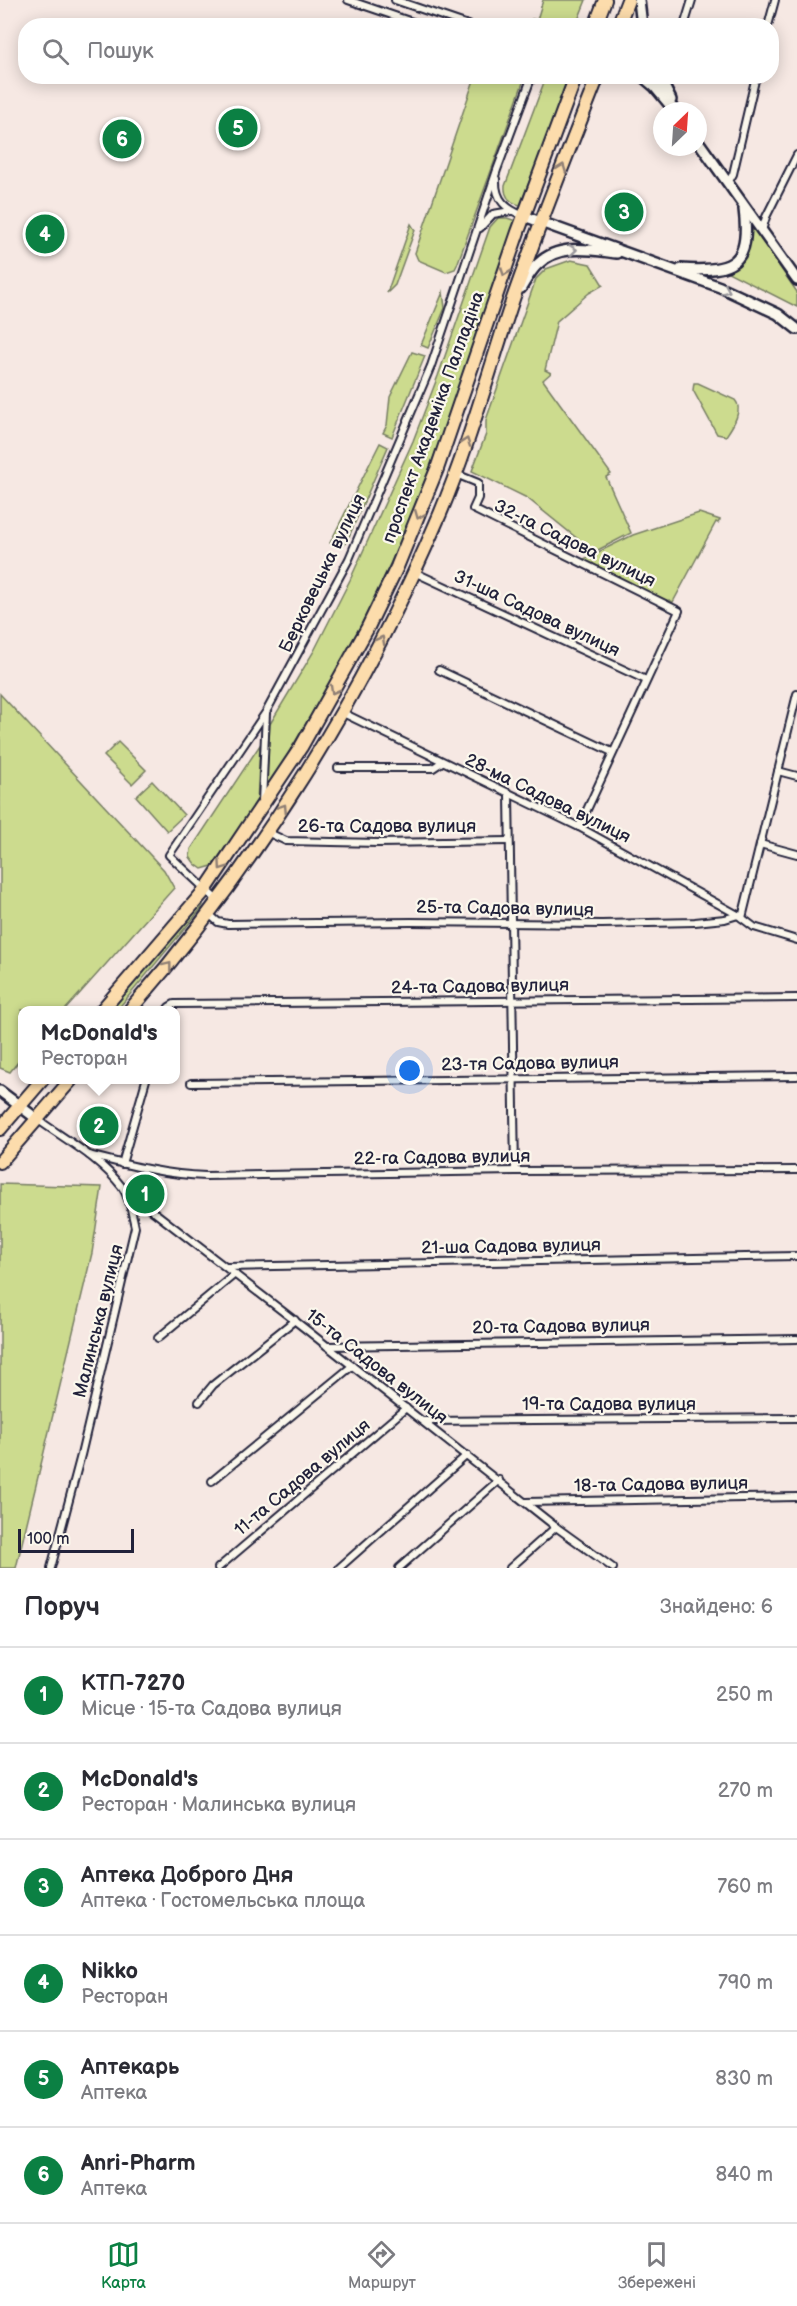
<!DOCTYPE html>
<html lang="uk">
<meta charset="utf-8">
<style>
:root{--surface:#fff;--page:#f7f7f7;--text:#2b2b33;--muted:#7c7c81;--line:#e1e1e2;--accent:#0b8043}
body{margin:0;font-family:"Balsamiq Sans",sans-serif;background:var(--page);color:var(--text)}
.compass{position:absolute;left:653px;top:102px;width:54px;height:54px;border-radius:50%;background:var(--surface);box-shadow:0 3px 15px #0003;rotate:25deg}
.scale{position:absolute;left:18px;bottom:15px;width:116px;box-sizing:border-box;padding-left:6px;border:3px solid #22223b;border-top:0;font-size:16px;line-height:21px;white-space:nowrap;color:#22223b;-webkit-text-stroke:4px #fbf7ec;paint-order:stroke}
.you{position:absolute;left:410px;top:1071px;width:21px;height:21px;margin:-15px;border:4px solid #fff;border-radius:50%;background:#1a73e8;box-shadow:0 0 0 9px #1a73e833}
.badge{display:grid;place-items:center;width:39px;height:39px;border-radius:50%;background:var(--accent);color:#fff;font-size:20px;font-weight:700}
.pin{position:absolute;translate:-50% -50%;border:3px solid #fff;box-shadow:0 2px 6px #0006}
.popup{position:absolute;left:18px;top:1006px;width:162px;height:78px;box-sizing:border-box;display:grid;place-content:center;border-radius:12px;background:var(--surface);filter:drop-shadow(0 2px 4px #0005);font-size:20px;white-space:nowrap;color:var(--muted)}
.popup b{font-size:22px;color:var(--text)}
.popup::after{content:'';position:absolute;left:50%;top:100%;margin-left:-12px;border:12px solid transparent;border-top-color:var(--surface)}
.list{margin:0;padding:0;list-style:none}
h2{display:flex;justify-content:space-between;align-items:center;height:78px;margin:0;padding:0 24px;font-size:26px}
h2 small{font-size:20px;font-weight:400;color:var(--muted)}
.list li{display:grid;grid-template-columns:39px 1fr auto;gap:18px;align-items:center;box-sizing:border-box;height:96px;padding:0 24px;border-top:2px solid var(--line)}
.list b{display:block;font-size:22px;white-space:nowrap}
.list p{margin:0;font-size:20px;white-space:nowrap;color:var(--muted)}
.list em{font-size:20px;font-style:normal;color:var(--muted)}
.icon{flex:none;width:33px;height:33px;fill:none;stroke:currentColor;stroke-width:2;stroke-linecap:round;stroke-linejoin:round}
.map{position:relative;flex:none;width:797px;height:1568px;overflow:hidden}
.search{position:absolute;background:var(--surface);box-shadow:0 3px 15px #0003;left:18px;right:18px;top:18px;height:66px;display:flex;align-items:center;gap:15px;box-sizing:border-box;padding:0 21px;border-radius:24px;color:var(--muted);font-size:22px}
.sheet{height:654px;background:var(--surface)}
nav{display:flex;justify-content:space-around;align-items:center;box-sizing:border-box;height:84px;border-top:2px solid var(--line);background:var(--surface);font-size:16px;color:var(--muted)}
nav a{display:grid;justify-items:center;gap:3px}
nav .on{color:var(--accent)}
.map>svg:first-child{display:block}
.green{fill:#ccdb8e;stroke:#777e64;stroke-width:1.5}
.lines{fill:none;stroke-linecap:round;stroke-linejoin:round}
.street-casing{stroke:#22223b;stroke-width:10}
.secondary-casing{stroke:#22223b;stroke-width:14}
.highway-casing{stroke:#22223b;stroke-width:16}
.street{stroke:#fbf7ec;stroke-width:6}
.secondary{stroke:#fbf7ec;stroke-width:9}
.highway{stroke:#fcdcac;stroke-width:12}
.oneway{stroke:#8f7f74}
.oneway2{stroke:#99979c}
.labels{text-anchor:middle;stroke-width:4.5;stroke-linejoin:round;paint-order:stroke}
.street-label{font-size:18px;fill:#22223b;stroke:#fbf7ec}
</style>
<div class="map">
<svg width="797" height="1568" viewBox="0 0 797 1568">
<rect width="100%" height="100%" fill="#f6e8e3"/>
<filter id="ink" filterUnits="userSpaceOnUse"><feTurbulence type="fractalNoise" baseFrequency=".0167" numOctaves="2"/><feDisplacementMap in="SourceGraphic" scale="12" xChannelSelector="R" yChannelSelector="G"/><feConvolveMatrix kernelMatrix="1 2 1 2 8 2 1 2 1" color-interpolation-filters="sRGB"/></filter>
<g filter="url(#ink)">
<g class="green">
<path d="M543,0H586L576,25H531L532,19L537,20Z"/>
<path d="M475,77H525L457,265L455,269L446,272L418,260L415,253Z"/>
<path d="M546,77H571L520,205C511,203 504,197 505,186Z"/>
<path d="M498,218H507L516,221C474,341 435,469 381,584C348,656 306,723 266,791L270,724L314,651L350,580L413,441L438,376L490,227Z"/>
<path d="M411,224L415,230L395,285L387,293Z"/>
<path d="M753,228L797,292V307L726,271L745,257Z"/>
<path d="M571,260L590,264L603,285L589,293L557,321L545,370L551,373L543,380L611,474L606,477L631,533L594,552L527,498L472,471L486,434V420L536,279L546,269Z"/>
<path d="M443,292L445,308L428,348L421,345Z"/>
<path d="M412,352L425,356L392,437L383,433L387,425L390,397Z"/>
<path d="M694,383H698L735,400C744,410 732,427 726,436L717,434L693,390Z"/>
<path d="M380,443L388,447L347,541L343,546L330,543Z"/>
<path d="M699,513L720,520L718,523L716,522L673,602L669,600L668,601L580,561L633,535Z"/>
<path d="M0,694L164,870L174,888L65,1010H22V1057L10,1072L0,1068Z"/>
<path d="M118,742L146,770L132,784L104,756Z"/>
<path d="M260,745L257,803L212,866L202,869L195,864L190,857L191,849Z"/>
<path d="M152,781L184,815L167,831L136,796Z"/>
<path d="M199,905H203L201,909L117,1010H111Z"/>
<path d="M0,1184L102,1187L92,1253L16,1568H0Z"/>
</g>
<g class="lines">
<defs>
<g id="street">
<path d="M348,0L424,26"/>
<path d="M395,0L471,26"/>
<path d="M684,26L692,0"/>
<path d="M768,26L775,0"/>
<path d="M496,179C495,200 506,209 524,216"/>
<path d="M728,183L733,174L756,76"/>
<path d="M480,228L493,214L511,211"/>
<path d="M762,231L766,217L797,155"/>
<path d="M456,474L478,483V498L473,509L679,611L579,827"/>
<path d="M414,572L646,680"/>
<path d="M439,670L612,752"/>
<path d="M341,712L579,827L738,915"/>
<path d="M338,768H433L442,762"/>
<path d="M778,771L797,776"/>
<path d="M509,795L515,1171"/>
<path d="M262,802L266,713"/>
<path d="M267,832L286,841L378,843L509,841"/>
<path d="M760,844L797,854"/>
<path d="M218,901L169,855L266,712L349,559L431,366L497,170L532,76"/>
<path d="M209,914L218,922L228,924L411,922L602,924L695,922L725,919L738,915L754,927L797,940"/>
<path d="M742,918L797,694"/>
<path d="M167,1010L169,1007L174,1004L797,998"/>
<path d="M191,1083L797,1076"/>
<path d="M37,1119C66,1140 100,1158 122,1187C130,1198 132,1214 135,1227L81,1455L51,1568"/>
<path d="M89,1155C128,1165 166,1175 206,1176L515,1171L797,1170"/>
<path d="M122,1164L146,1080"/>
<path d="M123,1188L303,1327L556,1527L613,1568"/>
<path d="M227,1267L797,1256"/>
<path d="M158,1338L235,1274"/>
<path d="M327,1346L797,1339"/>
<path d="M199,1402L213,1385L295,1320"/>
<path d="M423,1421L797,1418"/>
<path d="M212,1481L352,1366"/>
<path d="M525,1502L797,1497"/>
<path d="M218,1568L406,1408"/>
<path d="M339,1568L467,1455"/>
<path d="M399,1568L499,1480"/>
<path d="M510,1568L556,1527"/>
</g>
<g id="secondary">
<path d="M639,0L642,26"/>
<path d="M642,76L655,87L675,111"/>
<path d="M659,76L671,100"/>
<path d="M698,141L797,280"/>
<path d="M524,216L720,287L778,314L797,329"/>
<path d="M681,269C734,273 751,263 744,209"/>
<path d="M521,288C526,280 531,270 538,264C559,243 591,250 617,253"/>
<path d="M0,1091L37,1119"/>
</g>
<g id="highway">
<path d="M595,26L605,0"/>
<path d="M618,26L628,0"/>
<path d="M102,1010L206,889L301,747L367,629L397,567L437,469L518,232L576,76"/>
<path d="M130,1010C258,863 364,694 440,514C469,445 489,371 513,299C539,224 569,150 598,76"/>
<path d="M0,1129L42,1080"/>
<path d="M0,1162L71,1080"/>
</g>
</defs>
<use href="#street" class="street-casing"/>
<use href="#secondary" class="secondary-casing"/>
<use href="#highway" class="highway-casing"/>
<use href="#street" class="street"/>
<use href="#secondary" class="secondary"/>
<use href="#highway" class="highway"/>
</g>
<defs><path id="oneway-chevron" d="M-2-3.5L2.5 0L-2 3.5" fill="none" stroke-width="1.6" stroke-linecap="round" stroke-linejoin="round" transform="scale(1.5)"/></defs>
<g class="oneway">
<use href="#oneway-chevron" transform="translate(562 168) rotate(-69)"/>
<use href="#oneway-chevron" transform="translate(505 272) rotate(109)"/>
<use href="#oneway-chevron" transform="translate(466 442) rotate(-71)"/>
<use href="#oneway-chevron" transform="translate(419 515) rotate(112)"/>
<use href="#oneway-chevron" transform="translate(381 640) rotate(-62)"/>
<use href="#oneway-chevron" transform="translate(334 690) rotate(119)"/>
<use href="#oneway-chevron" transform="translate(283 808) rotate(-57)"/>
<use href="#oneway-chevron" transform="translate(222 866) rotate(125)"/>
<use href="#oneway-chevron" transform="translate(168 966) rotate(-52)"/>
</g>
<g class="oneway2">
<use href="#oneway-chevron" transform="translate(573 250) rotate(-6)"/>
<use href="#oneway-chevron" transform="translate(726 290) rotate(23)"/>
</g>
</g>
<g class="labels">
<g class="street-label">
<text transform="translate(433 417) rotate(-70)" y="6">проспект Академіка Палладіна</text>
<text transform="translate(575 543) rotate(26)" y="6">32-га Садова вулиця</text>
<text transform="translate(322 573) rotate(-64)" y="6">Берковецька вулиця</text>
<text transform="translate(537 613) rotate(25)" y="6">31-ша Садова вулиця</text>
<text transform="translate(548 798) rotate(26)" y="6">28-ма Садова вулиця</text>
<text x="387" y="832">26-та Садова вулиця</text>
<text transform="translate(505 908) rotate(1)" y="6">25-та Садова вулиця</text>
<text transform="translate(480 986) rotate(-1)" y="6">24-та Садова вулиця</text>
<text transform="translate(530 1063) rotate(-1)" y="6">23-тя Садова вулиця</text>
<text transform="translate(442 1157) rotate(-1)" y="6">22-га Садова вулиця</text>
<text transform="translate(511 1246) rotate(-1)" y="6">21-ша Садова вулиця</text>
<text transform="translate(98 1321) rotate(-76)" y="6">Малинська вулиця</text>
<text transform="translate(561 1326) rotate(-1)" y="6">20-та Садова вулиця</text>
<text transform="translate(377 1366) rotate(38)" y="6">15-та Садова вулиця</text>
<text x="609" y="1410">19-та Садова вулиця</text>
<text transform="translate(302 1477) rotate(-40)" y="6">11-та Садова вулиця</text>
<text transform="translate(661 1484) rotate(-1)" y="6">18-та Садова вулиця</text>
</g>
</g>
</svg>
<svg class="compass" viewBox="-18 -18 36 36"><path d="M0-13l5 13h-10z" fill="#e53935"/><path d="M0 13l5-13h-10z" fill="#7c7c81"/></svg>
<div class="scale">100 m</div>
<div class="you"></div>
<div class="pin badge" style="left:145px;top:1194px">1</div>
<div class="pin badge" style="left:99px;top:1126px">2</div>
<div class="popup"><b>McDonald's</b>Ресторан</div>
<div class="pin badge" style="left:624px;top:212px">3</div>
<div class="pin badge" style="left:45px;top:234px">4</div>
<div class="pin badge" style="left:238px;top:128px">5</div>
<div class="pin badge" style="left:122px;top:139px">6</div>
<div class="search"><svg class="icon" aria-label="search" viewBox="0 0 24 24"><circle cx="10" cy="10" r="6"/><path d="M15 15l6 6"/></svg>Пошук</div>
</div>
<section class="sheet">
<h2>Поруч<small>Знайдено: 6</small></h2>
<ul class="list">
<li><span class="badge">1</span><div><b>КТП-7270</b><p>Місце · 15-та Садова вулиця</p></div><em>250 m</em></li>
<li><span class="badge">2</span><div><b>McDonald's</b><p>Ресторан · Малинська вулиця</p></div><em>270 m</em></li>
<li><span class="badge">3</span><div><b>Аптека Доброго Дня</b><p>Аптека · Гостомельська площа</p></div><em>760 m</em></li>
<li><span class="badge">4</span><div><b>Nikko</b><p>Ресторан</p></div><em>790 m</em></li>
<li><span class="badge">5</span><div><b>Аптекарь</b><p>Аптека</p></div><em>830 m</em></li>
<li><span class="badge">6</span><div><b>Anri-Pharm</b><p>Аптека</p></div><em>840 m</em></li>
</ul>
</section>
<nav>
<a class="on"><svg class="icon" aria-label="map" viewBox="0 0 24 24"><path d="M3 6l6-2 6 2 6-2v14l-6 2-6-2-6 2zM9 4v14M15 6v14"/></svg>Карта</a>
<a><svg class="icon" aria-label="directions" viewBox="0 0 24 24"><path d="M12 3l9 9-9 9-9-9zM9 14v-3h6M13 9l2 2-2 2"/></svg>Маршрут</a>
<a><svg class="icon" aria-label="saved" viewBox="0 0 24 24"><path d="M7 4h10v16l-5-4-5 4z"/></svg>Збережені</a>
</nav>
